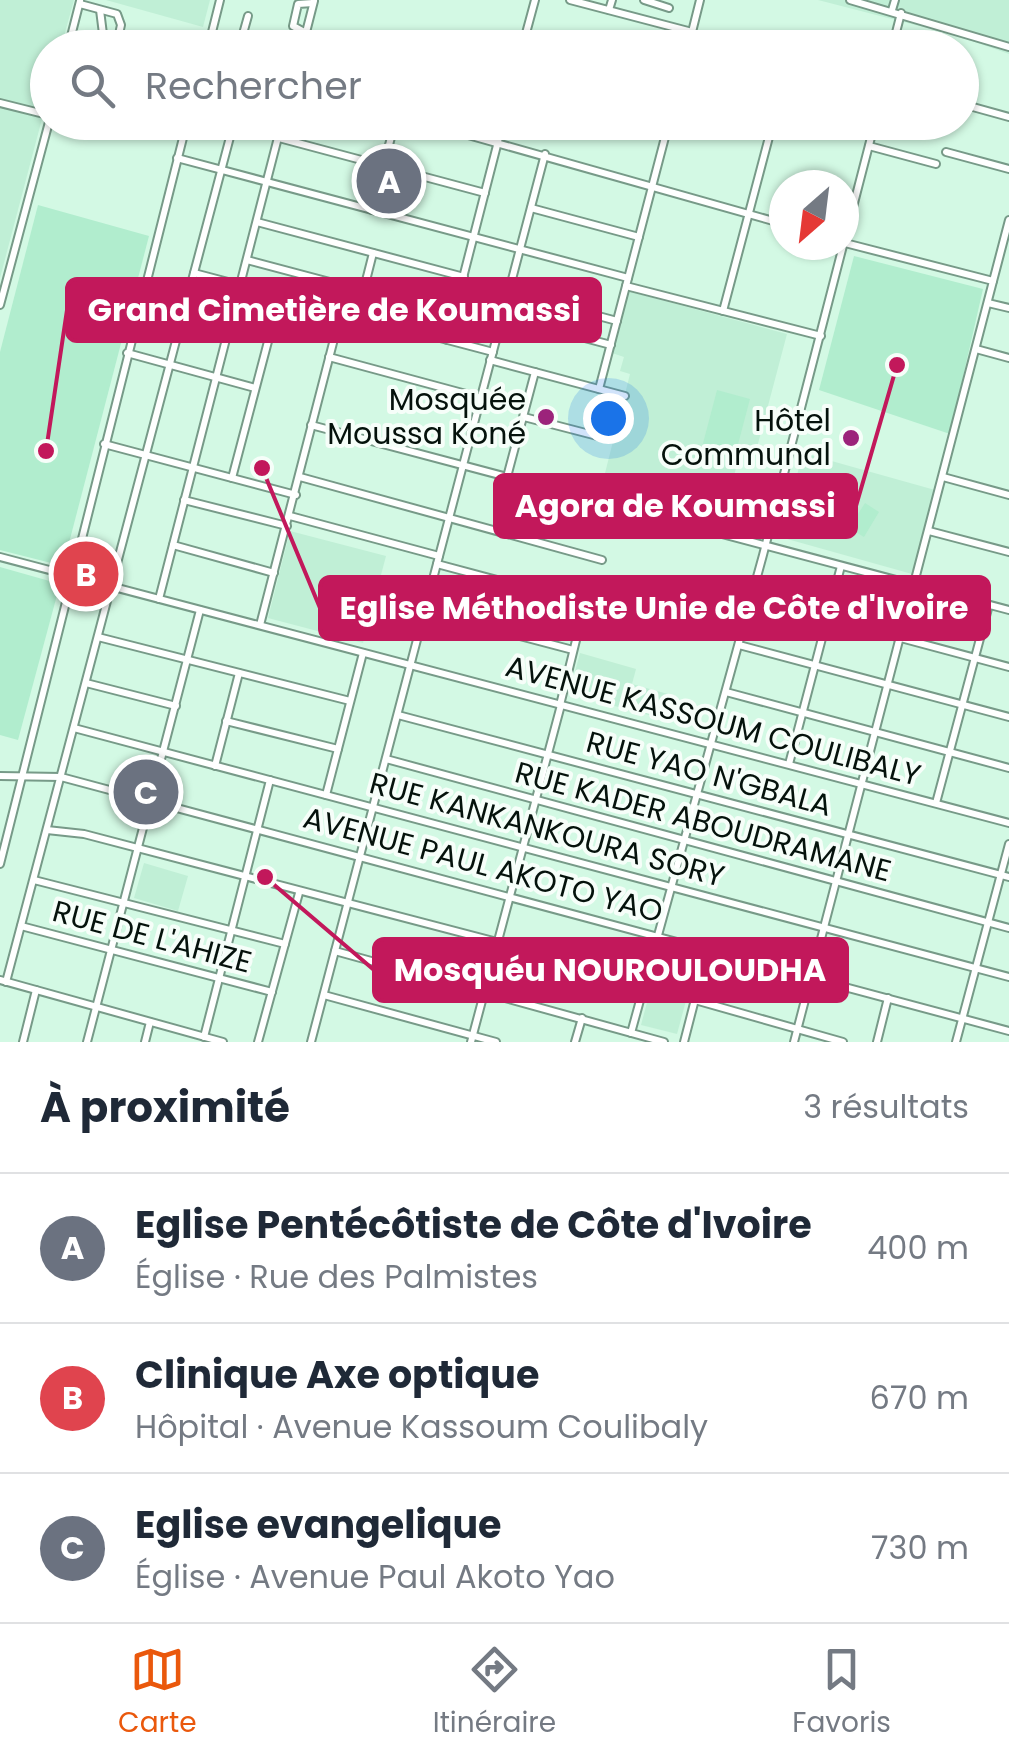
<!DOCTYPE html>
<html lang="fr">
<meta charset="utf-8">
<style>
:root{--surface:#fff;--page:#f2f2f3;--text:#1f2937;--muted:#747a83;--line:#e0e1e3;--accent:#ea580c}
body{margin:0;font-family:Poppins,sans-serif;background:var(--page);color:var(--text)}
.compass{position:absolute;left:769px;top:170px;width:90px;height:90px;border-radius:50%;background:var(--surface);box-shadow:0 2px 8px #0004;rotate:208deg}
.you{position:absolute;left:608px;top:418px;width:35px;height:35px;margin:-25px;border:8px solid #fff;border-radius:50%;background:#1a73e8;box-shadow:0 0 0 15px #1a73e833}
.badge{display:grid;place-items:center;width:65px;height:65px;border-radius:50%;background:var(--accent);color:#fff;font-size:32px;font-weight:700}
.pin{position:absolute;translate:-50% -50%;border:5px solid #fff;box-shadow:0 2px 10px #0006}
.list{margin:0;padding:0;list-style:none}
h2{display:flex;justify-content:space-between;align-items:center;height:130px;margin:0;padding:0 40px;font-size:42px}
h2 small{font-size:32px;font-weight:400;color:var(--muted)}
.list li{display:grid;grid-template-columns:65px 1fr auto;gap:30px;align-items:center;box-sizing:border-box;height:150px;padding:0 40px;border-top:2px solid var(--line)}
.list b{display:block;font-size:38px;white-space:nowrap}
.list p{margin:0;font-size:32px;white-space:nowrap;color:var(--muted)}
.list em{font-size:32px;font-style:normal;color:var(--muted)}
.icon{flex:none;width:55px;height:55px;fill:none;stroke:currentColor;stroke-width:2;stroke-linecap:round;stroke-linejoin:round}
.map{position:relative;flex:none;width:1009px;height:1042px;overflow:hidden}
.search{position:absolute;background:var(--surface);box-shadow:0 2px 8px #0004;left:30px;right:30px;top:30px;height:110px;display:flex;align-items:center;gap:25px;box-sizing:border-box;padding:0 35px;border-radius:55px;color:var(--muted);font-size:38px}
.sheet{height:580px;background:var(--surface)}
nav{display:flex;justify-content:space-around;align-items:center;box-sizing:border-box;height:140px;border-top:2px solid var(--line);background:var(--surface);font-size:28px;color:var(--muted)}
nav a{display:grid;justify-items:center;gap:5px}
nav .on{color:var(--accent)}
.map>svg:first-child{display:block}
.built{fill:#c0efd6}
.green{fill:#b1edce}
.lines{fill:none;stroke-linecap:round;stroke-linejoin:round}
.minor-casing{stroke:#779a88;stroke-width:10}
.minor{stroke:#fff;stroke-width:6}
.poi-dot{fill:#9c237b;stroke:#f6fef9;stroke-width:4}
.labels{text-anchor:middle;stroke-width:8;stroke-linejoin:round;paint-order:stroke}
.poi-label{font-size:30px;fill:#05120c;stroke:#f6fef9;text-anchor:end}
.street-label{font-size:30px;fill:#05120c;stroke:#f6fef9}
.leader{fill:none;stroke:#c2185b;stroke-width:4}
.callout-dot{fill:#c2185b;stroke:#f6fef9;stroke-width:4}
.callout{fill:#c2185b;stroke:#c2185b;stroke-width:4}
.callout-label{font-size:32px;text-anchor:middle;font-weight:bold;fill:#fff}
</style>
<div class="map">
<svg width="1009" height="1042" viewBox="0 0 1009 1042">
<rect width="100%" height="100%" fill="#d3f9e4"/>
<g class="built">
<path d="M0,0H74L61,47L48,48L47,100L0,278Z"/>
<path d="M106,0H210L203,27Z"/>
<path d="M818,0H1009V54L958,36Z"/>
<path d="M628,291L787,334L755,455L740,452L723,520L601,489L630,374L620,371L624,357L612,353Z"/>
<path d="M803,453L935,490L912,574L780,537Z"/>
<path d="M290,531L386,556L363,643L268,618Z"/>
<path d="M580,653L636,669L632,684L675,696L668,720L569,694Z"/>
<path d="M144,863L188,876L178,911L134,898Z"/>
<path d="M660,954L696,964L677,1034L641,1025Z"/>
</g>
<g class="green">
<path d="M38,205L149,236L63,566L0,550V352Z"/>
<path d="M854,256L983,289L950,434L819,390Z"/>
<path d="M717,390L750,399L735,456L702,447Z"/>
<path d="M865,503L879,512L864,537L849,528Z"/>
<path d="M0,567L60,584L18,740L0,735Z"/>
</g>
<g class="lines">
<defs>
<g id="minor">
<path d="M570,0L692,32"/>
<path d="M644,0L669,8"/>
<path d="M850,0L1009,47"/>
<path d="M80,4L117,14L121,25L117,43"/>
<path d="M100,10L103,34L132,48"/>
<path d="M609,10L612,0"/>
<path d="M892,10L895,0"/>
<path d="M306,33L293,26L298,4L313,3"/>
<path d="M68,48L80,1"/>
<path d="M208,48L220,0"/>
<path d="M239,48L248,16"/>
<path d="M302,48L314,1"/>
<path d="M522,48L535,0"/>
<path d="M688,48L700,0"/>
<path d="M814,48L817,36"/>
<path d="M892,48L901,13"/>
<path d="M0,103L48,115"/>
<path d="M962,104L1009,117"/>
<path d="M422,122L784,224"/>
<path d="M279,138L485,193"/>
<path d="M869,146L936,164"/>
<path d="M946,152L1009,169"/>
<path d="M177,158L628,278"/>
<path d="M531,208L639,237"/>
<path d="M372,210L395,122"/>
<path d="M257,222L464,277"/>
<path d="M845,243L993,281"/>
<path d="M247,260L454,315"/>
<path d="M194,273L493,352"/>
<path d="M626,286L821,336"/>
<path d="M509,292L617,321"/>
<path d="M988,303L1009,308"/>
<path d="M0,305L49,122"/>
<path d="M723,311L773,122"/>
<path d="M357,316L373,253"/>
<path d="M502,316L611,345"/>
<path d="M447,340L503,122"/>
<path d="M976,349L1009,358"/>
<path d="M127,353L255,388"/>
<path d="M329,357L481,398"/>
<path d="M490,360L625,396"/>
<path d="M599,389L669,122"/>
<path d="M524,417L605,438"/>
<path d="M311,425L1009,610"/>
<path d="M104,444L296,495"/>
<path d="M300,477L602,560"/>
<path d="M507,477L535,372"/>
<path d="M943,477L1009,495"/>
<path d="M232,478L280,296"/>
<path d="M184,500L287,526"/>
<path d="M290,516L439,556"/>
<path d="M929,531L1009,552"/>
<path d="M173,545L274,573"/>
<path d="M0,557L1009,823"/>
<path d="M437,564L568,599L582,616L560,705"/>
<path d="M751,598L1009,667"/>
<path d="M159,599L282,122"/>
<path d="M425,611L573,650"/>
<path d="M260,625L341,312"/>
<path d="M98,637L350,701"/>
<path d="M739,645L1009,717"/>
<path d="M86,683L176,706"/>
<path d="M726,692L1009,768"/>
<path d="M398,715L1009,877"/>
<path d="M226,721L338,749"/>
<path d="M74,728L1009,977"/>
<path d="M386,759L1009,928"/>
<path d="M789,764L841,566"/>
<path d="M215,766L239,673"/>
<path d="M0,776L61,777L1009,1031"/>
<path d="M326,795L363,653"/>
<path d="M936,803L989,605"/>
<path d="M47,830L84,834L646,981"/>
<path d="M0,864L187,122"/>
<path d="M34,880L285,944"/>
<path d="M21,926L272,992"/>
<path d="M335,951L664,1042"/>
<path d="M0,980L223,1042"/>
<path d="M6,982L234,122"/>
<path d="M324,995L496,1042"/>
<path d="M695,1000L843,1042"/>
<path d="M631,1033L763,555L875,122"/>
<path d="M204,1037L270,780"/>
<path d="M23,1042L36,990"/>
<path d="M87,1042L200,610"/>
<path d="M145,1042L150,1022"/>
<path d="M258,1042L299,893"/>
<path d="M311,1042L545,154"/>
<path d="M471,1042L561,705"/>
<path d="M575,1042L582,1018"/>
<path d="M684,1042L708,949"/>
<path d="M794,1042L1009,220"/>
<path d="M877,1042L888,998"/>
<path d="M956,1042L1009,844"/>
</g>
</defs>
<use href="#minor" class="minor-casing"/>
<use href="#minor" class="minor"/>
</g>
<g class="poi-dot">
<circle cx="546" cy="417" r="10"/>
<circle cx="851" cy="438" r="10"/>
</g>
<g class="labels">
<g class="poi-label">
<text x="526" y="410">Mosquée<tspan x="526" dy="34">Moussa Koné</tspan></text>
<text x="831" y="431">Hôtel<tspan x="831" dy="34">Communal</tspan></text>
</g>
<g class="street-label">
<text transform="translate(713 721) rotate(15)" y="10">AVENUE KASSOUM COULIBALY</text>
<text transform="translate(709 774) rotate(15)" y="10">RUE YAO N'GBALA</text>
<text transform="translate(703 822) rotate(15)" y="10">RUE KADER ABOUDRAMANE</text>
<text transform="translate(547 830) rotate(15)" y="10">RUE KANKANKOURA SORY</text>
<text transform="translate(483 865) rotate(15)" y="10">AVENUE PAUL AKOTO YAO</text>
<text transform="translate(152 937) rotate(15)" y="10">RUE DE L'AHIZE</text>
</g>
</g>
<path class="leader" d="M46 451L67 310M897 365L856 506M262 468L320 608M265 877L374 970"/>
<g class="callout-dot">
<circle cx="46" cy="451" r="10"/>
<circle cx="897" cy="365" r="10"/>
<circle cx="262" cy="468" r="10"/>
<circle cx="265" cy="877" r="10"/>
</g>
<g class="callout">
<rect x="67" y="279" width="533" height="62" rx="10"/>
<rect x="495" y="475" width="361" height="62" rx="10"/>
<rect x="320" y="577" width="669" height="62" rx="10"/>
<rect x="374" y="939" width="473" height="62" rx="10"/>
</g>
<g class="callout-label">
<text x="334" y="321">Grand Cimetière de Koumassi</text>
<text x="675" y="517">Agora de Koumassi</text>
<text x="654" y="619">Eglise Méthodiste Unie de Côte d'Ivoire</text>
<text x="610" y="981">Mosquéu NOUROULOUDHA</text>
</g>
</svg>
<svg class="compass" viewBox="-18 -18 36 36"><path d="M0-13l5 13h-10z" fill="#e53935"/><path d="M0 13l5-13h-10z" fill="#747a83"/></svg>
<div class="you"></div>
<div class="pin badge" style="left:389px;top:181px;background:#6b7280">A</div>
<div class="pin badge" style="left:86px;top:574px;background:#e0444e">B</div>
<div class="pin badge" style="left:146px;top:792px;background:#6b7280">C</div>
<div class="search"><svg class="icon" aria-label="search" viewBox="0 0 24 24"><circle cx="10" cy="10" r="6"/><path d="M15 15l6 6"/></svg>Rechercher</div>
</div>
<section class="sheet">
<h2>À proximité<small>3 résultats</small></h2>
<ul class="list">
<li><span class="badge" style="background:#6b7280">A</span><div><b>Eglise Pentécôtiste de Côte d'Ivoire</b><p>Église · Rue des Palmistes</p></div><em>400 m</em></li>
<li><span class="badge" style="background:#e0444e">B</span><div><b>Clinique Axe optique</b><p>Hôpital · Avenue Kassoum Coulibaly</p></div><em>670 m</em></li>
<li><span class="badge" style="background:#6b7280">C</span><div><b>Eglise evangelique</b><p>Église · Avenue Paul Akoto Yao</p></div><em>730 m</em></li>
</ul>
</section>
<nav>
<a class="on"><svg class="icon" aria-label="map" viewBox="0 0 24 24"><path d="M3 6l6-2 6 2 6-2v14l-6 2-6-2-6 2zM9 4v14M15 6v14"/></svg>Carte</a>
<a><svg class="icon" aria-label="directions" viewBox="0 0 24 24"><path d="M12 3l9 9-9 9-9-9zM9 14v-3h6M13 9l2 2-2 2"/></svg>Itinéraire</a>
<a><svg class="icon" aria-label="saved" viewBox="0 0 24 24"><path d="M7 4h10v16l-5-4-5 4z"/></svg>Favoris</a>
</nav>
